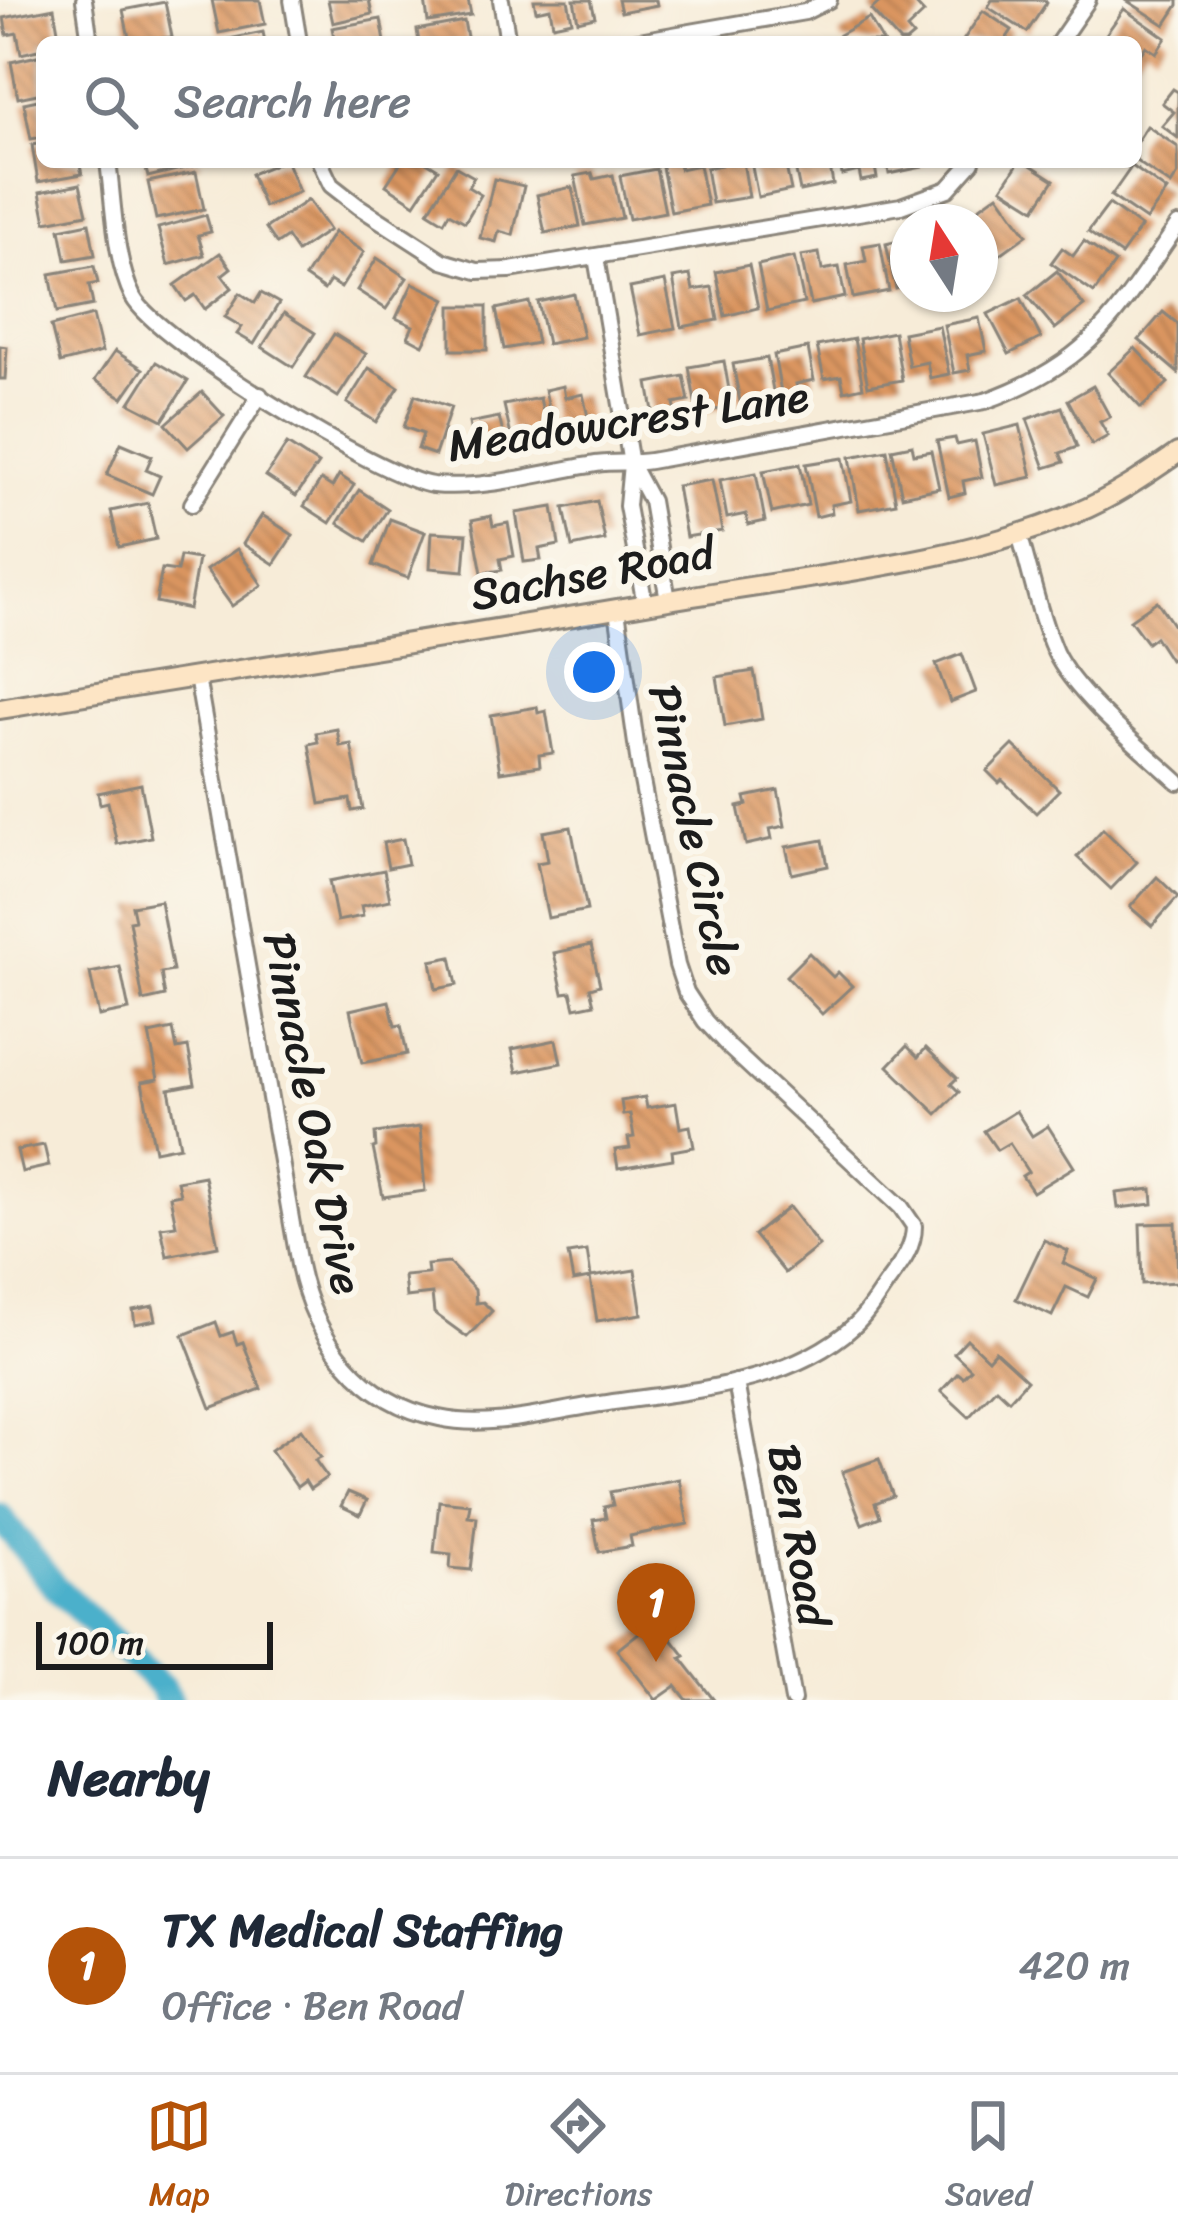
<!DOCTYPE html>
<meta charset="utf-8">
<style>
:root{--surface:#fff;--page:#f6f6f7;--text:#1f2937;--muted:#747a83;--line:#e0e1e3;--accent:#b45309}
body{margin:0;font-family:Sriracha,sans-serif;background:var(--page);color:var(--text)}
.compass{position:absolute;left:890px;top:204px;width:108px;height:108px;border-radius:50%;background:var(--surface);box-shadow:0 3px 9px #0004;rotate:348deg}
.scale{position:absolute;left:36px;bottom:30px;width:237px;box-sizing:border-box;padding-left:12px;border:6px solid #1c1c1c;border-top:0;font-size:33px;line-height:42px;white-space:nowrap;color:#1c1c1c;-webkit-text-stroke:9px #fbf7ec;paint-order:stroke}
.you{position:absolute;left:594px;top:672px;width:42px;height:42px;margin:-30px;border:9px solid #fff;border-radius:50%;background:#1a73e8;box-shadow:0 0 0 18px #1a73e833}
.badge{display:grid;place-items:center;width:78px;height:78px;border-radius:50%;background:var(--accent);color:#fff;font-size:39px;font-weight:700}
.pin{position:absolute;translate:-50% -99px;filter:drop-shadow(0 3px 6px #0008)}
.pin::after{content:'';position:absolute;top:63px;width:42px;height:36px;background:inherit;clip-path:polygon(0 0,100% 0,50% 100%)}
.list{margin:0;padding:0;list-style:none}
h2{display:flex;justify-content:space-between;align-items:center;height:156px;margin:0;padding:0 48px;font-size:51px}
h2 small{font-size:39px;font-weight:400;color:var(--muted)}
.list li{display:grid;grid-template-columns:78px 1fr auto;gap:36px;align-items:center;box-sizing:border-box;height:216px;padding:0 48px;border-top:3px solid var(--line)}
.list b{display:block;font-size:45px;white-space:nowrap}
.list p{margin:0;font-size:39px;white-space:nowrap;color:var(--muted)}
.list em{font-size:39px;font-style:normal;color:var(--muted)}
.icon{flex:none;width:66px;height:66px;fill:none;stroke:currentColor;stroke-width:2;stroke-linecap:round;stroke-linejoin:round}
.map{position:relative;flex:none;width:1178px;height:1700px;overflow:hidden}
.search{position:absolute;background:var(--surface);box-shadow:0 3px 9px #0004;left:36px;right:36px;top:36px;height:132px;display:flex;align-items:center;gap:30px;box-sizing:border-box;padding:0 42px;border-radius:18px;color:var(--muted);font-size:45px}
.sheet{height:372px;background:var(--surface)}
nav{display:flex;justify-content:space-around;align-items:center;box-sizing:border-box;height:168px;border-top:3px solid var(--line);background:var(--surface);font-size:33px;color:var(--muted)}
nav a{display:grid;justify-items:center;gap:6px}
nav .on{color:var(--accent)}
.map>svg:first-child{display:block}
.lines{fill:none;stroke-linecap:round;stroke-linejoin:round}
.river{stroke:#4cb0cb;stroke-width:27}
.building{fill:url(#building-back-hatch)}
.street-casing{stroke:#8a847a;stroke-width:20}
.secondary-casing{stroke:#8a847a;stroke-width:24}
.street{stroke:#fff;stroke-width:14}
.secondary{stroke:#fde5c5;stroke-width:18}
.labels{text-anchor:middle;stroke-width:12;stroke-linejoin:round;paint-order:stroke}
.street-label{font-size:45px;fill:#1c1c1c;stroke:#fbf7ec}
</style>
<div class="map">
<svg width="1178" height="1700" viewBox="0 0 1178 1700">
<defs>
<pattern id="building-back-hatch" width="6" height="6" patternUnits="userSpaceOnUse" patternTransform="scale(3)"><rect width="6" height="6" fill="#db9661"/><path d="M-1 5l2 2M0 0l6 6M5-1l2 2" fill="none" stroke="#b17a4f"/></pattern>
</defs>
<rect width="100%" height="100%" fill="#fbf7ec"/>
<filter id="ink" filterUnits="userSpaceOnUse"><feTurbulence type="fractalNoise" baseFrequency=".00833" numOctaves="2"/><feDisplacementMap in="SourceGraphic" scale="24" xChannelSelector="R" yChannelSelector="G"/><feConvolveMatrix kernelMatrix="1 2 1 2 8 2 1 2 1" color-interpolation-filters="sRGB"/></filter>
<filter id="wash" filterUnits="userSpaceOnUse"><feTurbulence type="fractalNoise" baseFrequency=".004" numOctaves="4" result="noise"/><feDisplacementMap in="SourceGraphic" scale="48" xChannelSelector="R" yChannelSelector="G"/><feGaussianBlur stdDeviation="2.7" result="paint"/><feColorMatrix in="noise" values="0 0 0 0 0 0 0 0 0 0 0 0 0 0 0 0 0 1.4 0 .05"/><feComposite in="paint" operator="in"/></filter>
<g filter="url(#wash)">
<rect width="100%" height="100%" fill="#f7ecd8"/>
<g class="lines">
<path class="river" d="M0,1517L54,1586L162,1687L169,1700"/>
</g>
<g id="blocks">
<g class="building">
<path d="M212,0H260L265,24L219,33Z"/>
<path d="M328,0H369L372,14L333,23Z"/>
<path d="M425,0H468L471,15L428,22Z"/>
<path d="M534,0H568L572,21L553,25L550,8L536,11Z"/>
<path d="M574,0H591L595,17L578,21Z"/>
<path d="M618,0H656L657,5L621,12Z"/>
<path d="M882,0H912L924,13L907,29L913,36L906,42H900L871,10Z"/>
<path d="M992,0H1044L1047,2L1027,32L988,7Z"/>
<path d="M1126,0H1178V5L1165,25Z"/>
<path d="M165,2L172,37L130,42L123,10Z"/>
<path d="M54,8L60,42H42V49L21,54L17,33L7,35L4,18Z"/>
<path d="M1124,9L1166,38L1156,53L1146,46L1136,60V42L1102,40Z"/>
<path d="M983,11L1012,30L1004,42H962Z"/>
<path d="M869,18L883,42H843L839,35Z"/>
<path d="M381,19L385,42H335L332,28Z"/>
<path d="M464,21L468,42H419L417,30Z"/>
<path d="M263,32L265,42H224V40Z"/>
<path d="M42,55V93L18,98L11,62Z"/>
<path d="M1173,89L1178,92V138L1162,126L1174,112L1162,103Z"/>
<path d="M42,99V137L31,139L24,103Z"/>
<path d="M1147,126L1178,147V174L1171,185L1136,161V143Z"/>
<path d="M42,143V162H79L82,174L38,182L32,145Z"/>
<path d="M144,162H201V164L148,177Z"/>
<path d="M280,162H287L299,192L264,207L251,174Z"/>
<path d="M401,162H426L438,169L415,204L386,185Z"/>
<path d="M661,162H679L680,169L699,165L707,205L671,212Z"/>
<path d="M721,162H743L749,197L712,203L706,168L721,165Z"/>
<path d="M751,162H785L791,190L758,197Z"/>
<path d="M794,162H829L833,184L800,191Z"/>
<path d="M840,162H874L877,178L861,181L859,171L842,175Z"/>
<path d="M887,162H921L922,167L889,174Z"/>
<path d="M1019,162H1026L1054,180L1035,209L1002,188Z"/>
<path d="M1132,166L1167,191L1146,220L1111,196Z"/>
<path d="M456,167L474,177L468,187L481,195L465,222L449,213L444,222L428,212Z"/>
<path d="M656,169L665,212L629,219L620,176Z"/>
<path d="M196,172L204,209L156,219L148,182Z"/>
<path d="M592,173L594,179L613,175L622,218L585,225L575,176Z"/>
<path d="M494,179L524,186L513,235L499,231L496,242L480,238Z"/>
<path d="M80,184L87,214L46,222L40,192Z"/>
<path d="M572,187L580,226L545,233L537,195Z"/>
<path d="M998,194L1027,235L998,256L980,230V222H974L969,215Z"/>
<path d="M308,200L329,230L297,252L287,237L277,244L266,228Z"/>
<path d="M1109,204L1141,227L1121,255L1088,232Z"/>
<path d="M206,215L211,232L198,235L204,255L168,265L158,228Z"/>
<path d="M89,223L95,255L66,260L60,229Z"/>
<path d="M334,232L364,252L341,288L330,281L324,290L305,277Z"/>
<path d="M908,239V286L896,289L886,244Z"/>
<path d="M1084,241L1115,263L1094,293L1051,263L1062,248L1073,256Z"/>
<path d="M880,243L889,291L853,298L847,265L866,261L863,246Z"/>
<path d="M220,253L231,268L222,275L232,288L205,309L195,295L186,301L175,285Z"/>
<path d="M819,253L822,270L839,267L845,297L811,304L801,256Z"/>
<path d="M794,257L804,303L767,311L758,265Z"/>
<path d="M377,258L407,278L386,309L357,290Z"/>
<path d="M749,265L758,308L725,316L716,272Z"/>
<path d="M94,266L98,283L89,285L93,305L57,312L50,274Z"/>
<path d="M1057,271L1084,306L1055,329L1027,295Z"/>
<path d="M690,275L693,290L712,287L718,320L682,327L673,278Z"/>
<path d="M665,281L675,328L640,335L630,288Z"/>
<path d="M413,283L446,299L423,345L408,337L413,326L396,318Z"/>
<path d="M240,293L255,303L261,293L279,303L254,344L237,334L242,327L225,317Z"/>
<path d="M574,294L583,337L547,344L538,302Z"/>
<path d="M1021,298L1041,338L1009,354L988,314Z"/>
<path d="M529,302L537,343L504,349L496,309Z"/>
<rect x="451" y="306" width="36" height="44"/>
<path d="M1163,312L1178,324V373L1139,340Z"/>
<path d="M284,313L315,333L293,367L262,347Z"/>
<path d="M93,315L102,352L60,363L51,326Z"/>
<path d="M979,318L986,351L967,355L970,370L954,373L944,325Z"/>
<path d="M939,326L949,374L930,378L927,362L909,366L903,333Z"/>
<path d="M894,332L902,380L868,386L859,339Z"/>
<path d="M334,334L366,354L338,397L306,377Z"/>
<path d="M854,339L863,387L844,391L841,376L824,379L817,346Z"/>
<path d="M0,346L7,347L5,379H0Z"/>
<path d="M808,348L814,380L796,384L799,399L783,402L774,355Z"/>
<path d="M1135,348L1168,383L1141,408L1108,373Z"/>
<path d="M115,351L143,369L123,398L95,380Z"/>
<path d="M767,358L775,401L741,407L733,364Z"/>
<path d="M724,361L732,407L697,413L689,367Z"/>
<path d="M156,362L188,381L163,420L130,403Z"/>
<path d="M369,368L399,387L376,422L347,403Z"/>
<path d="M684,376L689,401L674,404L677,418L655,422L648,383Z"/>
<path d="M563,386L565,398L583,394L591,431L555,438L545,390Z"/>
<path d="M1093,386L1110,417L1100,422L1108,436L1092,445L1068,400Z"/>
<path d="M202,392L224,416L188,448L166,424Z"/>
<path d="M415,395L451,407L435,455L418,449L423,434L404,427Z"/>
<path d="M540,398L548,437L513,445L504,405Z"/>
<path d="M1062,407L1077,447L1060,453L1064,462L1045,468L1027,419Z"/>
<path d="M499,417L506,446L475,453L469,423Z"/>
<path d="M1020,425L1032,477L996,485L983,434Z"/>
<path d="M955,438L957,445L975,441L982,477L963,481L965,493L949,497L937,441Z"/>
<path d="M121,443L152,456L146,470L160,476L152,494L107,475Z"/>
<path d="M287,444L318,464L296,496L266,476Z"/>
<path d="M912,445L914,454L931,451L939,488L902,496L892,449Z"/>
<path d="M887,450L896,503L859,510L850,457Z"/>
<path d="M843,458L851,501L831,505L832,513L816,517L806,464Z"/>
<path d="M800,464L808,505L772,513L763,471Z"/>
<path d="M756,473L765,521L748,525L746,514L727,518L720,480Z"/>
<path d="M339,475L354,485L330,523L304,506L321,480L332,487Z"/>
<path d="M712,480L722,531L686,537L677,486Z"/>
<path d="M359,490L388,509L367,541L338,523Z"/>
<path d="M597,501L605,540L572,547L564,508Z"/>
<path d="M148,503L156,539L119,547L111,511Z"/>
<path d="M553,507L559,545L539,549L541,560L524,562L516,513Z"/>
<path d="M262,515L293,535L274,564L243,544Z"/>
<path d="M491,516L493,526L508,523L514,556L500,559L502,570L482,573L472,520Z"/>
<path d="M390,519L425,532L408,578L373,565Z"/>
<path d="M432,532L467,534L464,571L430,568Z"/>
<path d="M237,549L262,585L232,606L206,570Z"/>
<path d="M180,556L198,559L189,609L156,602L162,569L177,571Z"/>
<path d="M1157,601L1174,626L1178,623V655L1170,660L1155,637L1147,643L1130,620Z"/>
<path d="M962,654L976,692L950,702L936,664Z"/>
<path d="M754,671L762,719L725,726L717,677Z"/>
<path d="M537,707L538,713L546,711L553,753L539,755L540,766L500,772L491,715Z"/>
<path d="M337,729L340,746L351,744L363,809L352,811L350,799L320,804L309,744L318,742L316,733Z"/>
<path d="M1013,745L1059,790L1036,813L1002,780L999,783L987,771Z"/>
<path d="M141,784L151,837L117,844L108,802L100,804L98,793Z"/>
<path d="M778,790L785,826L770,829L772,839L746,845L738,807L747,805L745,797Z"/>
<path d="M571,827L587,910L548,918L537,863L548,861L543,832Z"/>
<path d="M1103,829L1137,862L1111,889L1077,857Z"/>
<path d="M403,839L408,864L388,868L383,843Z"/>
<path d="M823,840L828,866L792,874L786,847Z"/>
<path d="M384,870L390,900L361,906L363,916L337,921L329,881Z"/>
<path d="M1157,877L1178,897L1152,926L1130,907Z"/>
<path d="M160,901L173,971L161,973L165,996L143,1001L129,921L135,920L132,906Z"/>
<path d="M591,945L600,985L590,988L594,1004L575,1008L571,992L563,993L554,953Z"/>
<path d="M809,953L833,977L838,972L852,986L822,1014L786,976Z"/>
<path d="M451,957L457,985L436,989L431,961Z"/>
<path d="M120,967L129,1010L99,1016L90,973Z"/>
<path d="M389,1001L395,1026L401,1025L407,1054L362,1063L350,1010Z"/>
<path d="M173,1029L177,1049L188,1047L195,1084L169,1089L180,1146L155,1151L142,1082L158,1079L149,1034Z"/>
<path d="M556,1040L561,1063L517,1072L512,1049Z"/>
<path d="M907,1046L918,1057L926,1048L957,1078L951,1084L959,1092L937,1114L888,1066Z"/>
<path d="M645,1097L647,1108L676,1103L680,1128L690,1126L694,1147L672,1151L673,1159L618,1168L615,1150L630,1148L628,1138L634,1137L630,1114L623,1115L621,1101Z"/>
<path d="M1016,1111L1032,1136L1048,1126L1074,1167L1033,1192L1022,1176L1028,1172L1009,1143L997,1150L984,1131Z"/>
<path d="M420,1127L425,1191L383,1197L373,1148L376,1147L375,1133Z"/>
<path d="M44,1145L49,1166L22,1172L17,1150Z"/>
<path d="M204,1176L218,1246L167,1256L161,1227L176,1225L170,1196L180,1194L177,1181Z"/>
<path d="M1152,1189L1153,1204L1118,1208L1116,1193Z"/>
<path d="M789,1207L819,1246L785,1273L754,1235Z"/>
<path d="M1176,1223L1178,1282L1142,1284L1140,1224Z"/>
<path d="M1044,1240L1068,1251L1063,1263L1097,1279L1088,1297L1066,1287L1052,1316L1016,1299Z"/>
<path d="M587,1251L591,1277L635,1270L642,1314L597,1321L590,1278L573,1281L568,1254Z"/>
<path d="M449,1263L475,1290L476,1303L483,1302L492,1311L467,1337L434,1313L432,1294L406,1297L404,1276L428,1274L427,1265Z"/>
<path d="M153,1306L156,1320L135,1324L133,1310Z"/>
<path d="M216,1322L221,1336L233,1332L237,1344L243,1342L261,1389L211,1408L183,1335Z"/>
<path d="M967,1339L988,1359L995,1351L1027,1380L1009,1400L996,1388L969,1417L941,1391L958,1373L963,1377L971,1369L954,1353Z"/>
<path d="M301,1429L321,1457L315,1460L327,1477L310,1489L305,1481L297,1487L271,1450Z"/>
<path d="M879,1459L893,1496L875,1503L880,1517L862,1524L842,1472Z"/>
<path d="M679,1479L688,1524L630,1536L632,1546L599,1552L593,1520L606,1518L604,1507L613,1505L610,1492Z"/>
<path d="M348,1492L367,1500L360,1515L341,1506Z"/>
<path d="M439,1501L470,1504L468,1516L477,1517L471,1570L450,1568L451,1554L434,1552Z"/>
<path d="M656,1619L685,1656L681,1658L714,1700H687L676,1686L656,1700L617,1650Z"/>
</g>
</g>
</g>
<g filter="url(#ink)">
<use href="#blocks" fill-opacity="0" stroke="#8a847a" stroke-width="3"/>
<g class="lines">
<defs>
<g id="street">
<path d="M84,0L90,42"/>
<path d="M292,0L299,42"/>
<path d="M501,0L508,42"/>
<path d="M633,42L805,12L829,0"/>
<path d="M1059,42L1088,0"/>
<path d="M108,162C114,204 114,259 133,297C156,340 383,479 433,485C486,490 543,472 596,464C614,461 632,464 650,461L985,401C1092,363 1116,314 1178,225"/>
<path d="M320,162L331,185L358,206L443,261L477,271L510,270L901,206L948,189L972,162"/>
<path d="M596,257L631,464L627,506L645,605"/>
<path d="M631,464L651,501L668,600"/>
<path d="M192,504L260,395"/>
<path d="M1019,534C1031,573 1039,616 1055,652C1075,695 1142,749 1178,782"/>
<path d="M197,677L299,1265C314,1338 361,1403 439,1418C489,1429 543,1413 594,1405C680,1391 786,1388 854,1326C867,1315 877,1297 887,1283C900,1265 914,1249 914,1226L901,1207L730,1048L705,1021L686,992L677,965L639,765L617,610"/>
<path d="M736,1382L793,1700"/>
</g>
<path id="secondary" d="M0,709C225,671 451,638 675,599C801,577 961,563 1076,513C1113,498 1146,475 1178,453"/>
</defs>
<use href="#street" class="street-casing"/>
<use href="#secondary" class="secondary-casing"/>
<use href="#street" class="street"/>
<use href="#secondary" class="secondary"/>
</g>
</g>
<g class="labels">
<g class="street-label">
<text transform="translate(628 420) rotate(-8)" y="16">Meadowcrest Lane</text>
<text transform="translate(592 573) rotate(-10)" y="16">Sachse Road</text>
<text transform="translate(695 830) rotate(78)" y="16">Pinnacle Circle</text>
<text transform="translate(314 1113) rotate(79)" y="16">Pinnacle Oak Drive</text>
<text transform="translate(800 1535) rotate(80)" y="16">Ben Road</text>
</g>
</g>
</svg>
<svg class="compass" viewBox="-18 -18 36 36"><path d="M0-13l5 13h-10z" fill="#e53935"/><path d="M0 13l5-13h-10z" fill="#747a83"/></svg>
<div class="scale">100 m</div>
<div class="you"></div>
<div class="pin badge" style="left:656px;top:1662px">1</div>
<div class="search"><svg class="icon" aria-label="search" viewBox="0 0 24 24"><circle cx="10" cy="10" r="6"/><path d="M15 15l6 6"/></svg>Search here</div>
</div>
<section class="sheet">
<h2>Nearby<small></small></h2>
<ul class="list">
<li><span class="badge">1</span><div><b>TX Medical Staffing</b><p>Office · Ben Road</p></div><em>420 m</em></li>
</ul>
</section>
<nav>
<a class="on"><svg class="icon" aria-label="map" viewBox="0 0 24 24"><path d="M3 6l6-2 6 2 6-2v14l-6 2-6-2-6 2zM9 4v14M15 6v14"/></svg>Map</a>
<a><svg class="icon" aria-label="directions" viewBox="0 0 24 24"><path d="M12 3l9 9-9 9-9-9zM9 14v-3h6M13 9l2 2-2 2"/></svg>Directions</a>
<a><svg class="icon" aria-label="saved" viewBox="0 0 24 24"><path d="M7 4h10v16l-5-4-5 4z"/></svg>Saved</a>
</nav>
